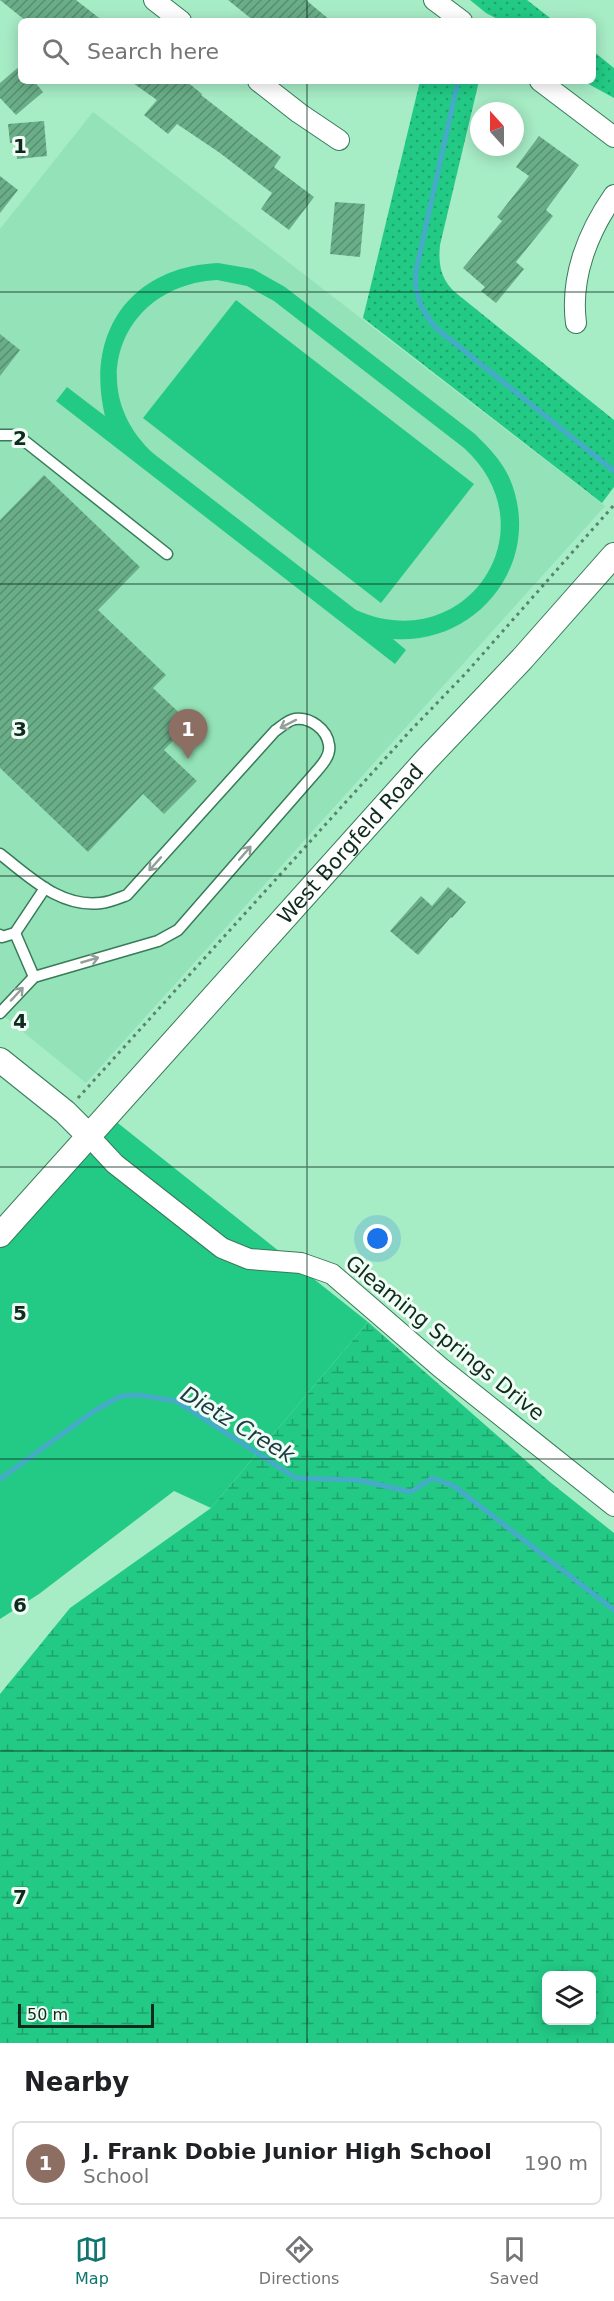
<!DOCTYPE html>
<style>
:root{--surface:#fff;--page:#f6f6f6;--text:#202124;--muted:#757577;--line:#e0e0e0;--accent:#0f766e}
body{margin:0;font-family:"DejaVu Sans",sans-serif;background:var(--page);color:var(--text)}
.controls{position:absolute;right:18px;bottom:18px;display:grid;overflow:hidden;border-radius:9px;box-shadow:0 3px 15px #0003}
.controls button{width:54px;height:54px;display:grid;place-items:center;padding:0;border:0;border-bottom:2px solid var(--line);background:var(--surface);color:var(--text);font:30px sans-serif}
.compass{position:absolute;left:470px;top:102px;width:54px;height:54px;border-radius:50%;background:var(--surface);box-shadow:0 3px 15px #0003;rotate:339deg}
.scale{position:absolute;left:18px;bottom:15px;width:136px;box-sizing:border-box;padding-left:6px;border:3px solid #0f2b1d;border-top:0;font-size:16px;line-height:21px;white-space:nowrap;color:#0f2b1d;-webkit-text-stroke:4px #f1fef6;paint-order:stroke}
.you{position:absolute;left:378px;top:1239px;width:21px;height:21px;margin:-15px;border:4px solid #fff;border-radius:50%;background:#1a73e8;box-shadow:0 0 0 9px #1a73e833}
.badge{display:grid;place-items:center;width:39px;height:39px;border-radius:50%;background:var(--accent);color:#fff;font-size:20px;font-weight:700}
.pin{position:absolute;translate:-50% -50px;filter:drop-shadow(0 2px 3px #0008)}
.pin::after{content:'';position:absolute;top:32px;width:21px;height:18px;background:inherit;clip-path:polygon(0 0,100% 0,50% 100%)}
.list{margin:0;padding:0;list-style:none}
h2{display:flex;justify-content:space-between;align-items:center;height:78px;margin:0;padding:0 24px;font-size:26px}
h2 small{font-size:20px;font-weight:400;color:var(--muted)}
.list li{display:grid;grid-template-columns:39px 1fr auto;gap:18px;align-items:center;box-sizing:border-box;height:84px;margin:0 12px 12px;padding:0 12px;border:2px solid var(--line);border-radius:9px}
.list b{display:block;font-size:22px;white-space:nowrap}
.list p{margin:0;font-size:20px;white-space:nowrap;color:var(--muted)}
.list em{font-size:20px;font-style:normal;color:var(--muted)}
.icon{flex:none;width:33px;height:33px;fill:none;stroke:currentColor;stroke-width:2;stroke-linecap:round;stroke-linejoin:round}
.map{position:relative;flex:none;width:614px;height:2043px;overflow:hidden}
.search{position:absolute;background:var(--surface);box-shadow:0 3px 15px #0003;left:18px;right:18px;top:18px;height:66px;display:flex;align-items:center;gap:15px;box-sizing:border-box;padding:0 21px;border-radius:9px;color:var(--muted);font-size:22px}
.sheet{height:174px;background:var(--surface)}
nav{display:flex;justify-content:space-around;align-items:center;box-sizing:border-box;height:84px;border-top:2px solid var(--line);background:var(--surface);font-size:16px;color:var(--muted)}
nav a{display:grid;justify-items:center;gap:3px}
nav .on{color:var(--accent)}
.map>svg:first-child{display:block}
.built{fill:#94e2b7}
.grass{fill:url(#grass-dots)}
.wetland{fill:url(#wetland-marsh);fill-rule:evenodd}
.green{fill:#23ca86;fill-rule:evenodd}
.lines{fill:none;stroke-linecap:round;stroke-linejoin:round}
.stream{stroke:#45abc8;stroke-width:5}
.building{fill:url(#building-hatch)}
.service-casing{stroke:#377b59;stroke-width:13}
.minor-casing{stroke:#377b59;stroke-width:22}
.tertiary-casing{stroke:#377b59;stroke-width:26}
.path{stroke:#56856c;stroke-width:3;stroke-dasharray:3 4.5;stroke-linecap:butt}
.service{stroke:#fff;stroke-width:10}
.minor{stroke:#fff;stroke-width:20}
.tertiary{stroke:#fff;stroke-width:24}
.oneway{stroke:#93a099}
.grid{fill:none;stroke:#0f2b1d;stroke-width:1.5;stroke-opacity:0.55}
.labels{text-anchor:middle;stroke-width:6;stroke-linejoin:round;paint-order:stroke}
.street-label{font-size:21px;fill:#0f2b1d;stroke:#f1fef6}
.water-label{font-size:22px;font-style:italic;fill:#1c3b44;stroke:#f1fef6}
.grid-label{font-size:20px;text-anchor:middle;font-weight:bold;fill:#0f2b1d;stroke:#f1fef6;stroke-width:6;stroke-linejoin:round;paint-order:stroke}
</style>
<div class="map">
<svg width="614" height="2043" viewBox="0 0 614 2043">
<defs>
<pattern id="grass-dots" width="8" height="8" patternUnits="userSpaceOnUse" patternTransform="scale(1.5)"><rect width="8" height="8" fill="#23ca86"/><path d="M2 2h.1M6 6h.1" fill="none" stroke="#1da46d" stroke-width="1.8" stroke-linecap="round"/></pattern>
<pattern id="wetland-marsh" width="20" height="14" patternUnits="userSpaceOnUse" patternTransform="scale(1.5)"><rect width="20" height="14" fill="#23ca86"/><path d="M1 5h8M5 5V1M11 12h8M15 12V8" fill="none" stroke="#1da46d"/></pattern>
<pattern id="building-hatch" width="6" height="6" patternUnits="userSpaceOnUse" patternTransform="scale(1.5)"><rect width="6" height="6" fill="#6aae89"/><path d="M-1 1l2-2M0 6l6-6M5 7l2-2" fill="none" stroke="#568e6f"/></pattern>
</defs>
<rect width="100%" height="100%" fill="#a6ecc5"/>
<path class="built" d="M93,112L605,506L86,1083L0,1013V229Z"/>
<g class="grass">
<path d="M470,0H527L554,21H501L486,13Z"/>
<path d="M593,51L614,68V98L583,81H593Z"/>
<path d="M420,81H479L440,245C438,265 441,280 456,293L614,420V487L602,503L363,318Z"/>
</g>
<path class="wetland" d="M368,1322L550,1482L614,1533V2043H0V1694L70,1608L211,1508ZM546,1976H592V2020H546Z"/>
<g class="green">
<path d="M218,263L253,269L285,287L475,434C488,447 501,460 509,477C545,559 480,645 393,639L406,650L395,664L56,401L67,387L105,416C85,333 130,267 218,263ZM217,280L247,286L274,301L464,448C553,529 466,659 356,610L154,454C82,389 121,285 217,280Z"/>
<path d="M236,300L474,484L381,603L143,418Z"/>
<path d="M109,1116L368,1322L211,1508L174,1491L39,1594L0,1619V1235Z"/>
</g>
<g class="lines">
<g class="stream">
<path d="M458,81L416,271C414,295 421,310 436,328L614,471"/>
<path d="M0,1479L94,1411L121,1396L138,1395L176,1401L296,1478L358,1480L411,1492L432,1478L454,1486L614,1610"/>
</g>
</g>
<g class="building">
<path d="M0,0H76L103,21H26Z"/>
<path d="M228,0H306L331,21H254Z"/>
<path d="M21,65V81H34L43,92L16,115L0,98V83Z"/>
<path d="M130,81H186L202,94L201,95L281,157L274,167L314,197L289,230L261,209L272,193L220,153L177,124L168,134L144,115L157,100Z"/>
<path d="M44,121L47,156L17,159L16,142L10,143L8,124Z"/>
<path d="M539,136L579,165L546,210L553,216L516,262L524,269L496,303L481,291L485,287L463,268L502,221L497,217L529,176L516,167Z"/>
<path d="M0,176L18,190L0,213Z"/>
<path d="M335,202L365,204L360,257L330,254Z"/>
<path d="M0,334L20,350L0,376Z"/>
<path d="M44,475L140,567L98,610L166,675L153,688L190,723L164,750L197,781L164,814L143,794L88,852L0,768V520Z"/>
<path d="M448,887L466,902L452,918L451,917L418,955L390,931L421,896L432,906Z"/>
</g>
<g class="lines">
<defs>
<g id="service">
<path d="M0,435H17L167,554"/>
<path d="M0,854C30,877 60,908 101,903C110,902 119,898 127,895L275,731C281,727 288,720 295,719C310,717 327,729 329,745C331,756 321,766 315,773L178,930L158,941L34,977L0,1013"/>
<path d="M15,933L45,888"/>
<path d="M0,935L2,937L15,933L34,977"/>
</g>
<g id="minor">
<path d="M154,0L181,21"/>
<path d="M434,0L462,21"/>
<path d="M258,81L299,113L339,140"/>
<path d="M540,81L614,137"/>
<path d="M576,323C570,277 588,232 614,195"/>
<path d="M88,1135L115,1164L222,1248L249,1259L301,1263L332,1274L441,1368L614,1506"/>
</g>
<g id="tertiary">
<path d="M0,1060L65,1112L88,1135"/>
<path id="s1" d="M0,1235L426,760L522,659L614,555"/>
</g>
</defs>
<use href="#service" class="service-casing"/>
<use href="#minor" class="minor-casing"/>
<use href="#tertiary" class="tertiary-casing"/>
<path class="path" d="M78,1098L411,730L466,673L614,505"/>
<use href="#service" class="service"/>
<use href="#minor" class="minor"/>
<use href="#tertiary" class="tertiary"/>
</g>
<defs><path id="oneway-shaft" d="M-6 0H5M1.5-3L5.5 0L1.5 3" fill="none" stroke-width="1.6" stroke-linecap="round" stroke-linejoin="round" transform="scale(1.5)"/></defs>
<g class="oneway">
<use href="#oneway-shaft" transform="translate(288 724) rotate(153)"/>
<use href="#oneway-shaft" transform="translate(245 853) rotate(-49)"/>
<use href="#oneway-shaft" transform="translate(155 864) rotate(132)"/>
<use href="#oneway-shaft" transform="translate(90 960) rotate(-16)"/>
<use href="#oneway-shaft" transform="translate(17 994) rotate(-47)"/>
</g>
<path class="grid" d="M307,0V21M307,81V2043M0,292H614M0,584H614M0,876H614M0,1167H614M0,1459H614M0,1751H614"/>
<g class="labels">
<g class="street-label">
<text dy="7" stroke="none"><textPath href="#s1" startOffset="525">West Borgfeld Road</textPath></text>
<text transform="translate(445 1338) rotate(39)" y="7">Gleaming Springs Drive</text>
</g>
<g class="water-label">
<text transform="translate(238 1424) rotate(31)" y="8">Dietz Creek</text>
</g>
</g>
<g class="grid-label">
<text x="20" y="153">1</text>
<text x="20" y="445">2</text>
<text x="20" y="736">3</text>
<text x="20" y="1028">4</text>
<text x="20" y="1320">5</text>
<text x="20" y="1612">6</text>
<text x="20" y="1904">7</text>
</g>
</svg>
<div class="controls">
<button><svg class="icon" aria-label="layers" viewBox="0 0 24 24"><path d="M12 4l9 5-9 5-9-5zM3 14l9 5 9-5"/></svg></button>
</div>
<svg class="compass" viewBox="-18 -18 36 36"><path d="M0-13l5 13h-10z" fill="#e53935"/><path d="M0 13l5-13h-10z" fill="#757577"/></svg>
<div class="scale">50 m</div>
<div class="you"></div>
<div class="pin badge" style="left:188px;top:759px;background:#8d6e63">1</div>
<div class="search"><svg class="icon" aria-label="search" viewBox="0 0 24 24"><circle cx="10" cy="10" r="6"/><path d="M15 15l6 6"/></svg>Search here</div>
</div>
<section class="sheet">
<h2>Nearby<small></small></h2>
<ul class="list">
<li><span class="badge" style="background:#8d6e63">1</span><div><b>J. Frank Dobie Junior High School</b><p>School</p></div><em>190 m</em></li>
</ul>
</section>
<nav>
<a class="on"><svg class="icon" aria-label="map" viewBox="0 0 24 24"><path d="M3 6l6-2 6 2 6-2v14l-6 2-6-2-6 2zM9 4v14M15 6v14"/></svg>Map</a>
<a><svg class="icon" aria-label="directions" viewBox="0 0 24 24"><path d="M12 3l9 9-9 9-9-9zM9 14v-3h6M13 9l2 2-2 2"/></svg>Directions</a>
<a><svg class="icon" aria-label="saved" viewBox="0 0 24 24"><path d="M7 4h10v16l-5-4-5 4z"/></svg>Saved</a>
</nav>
